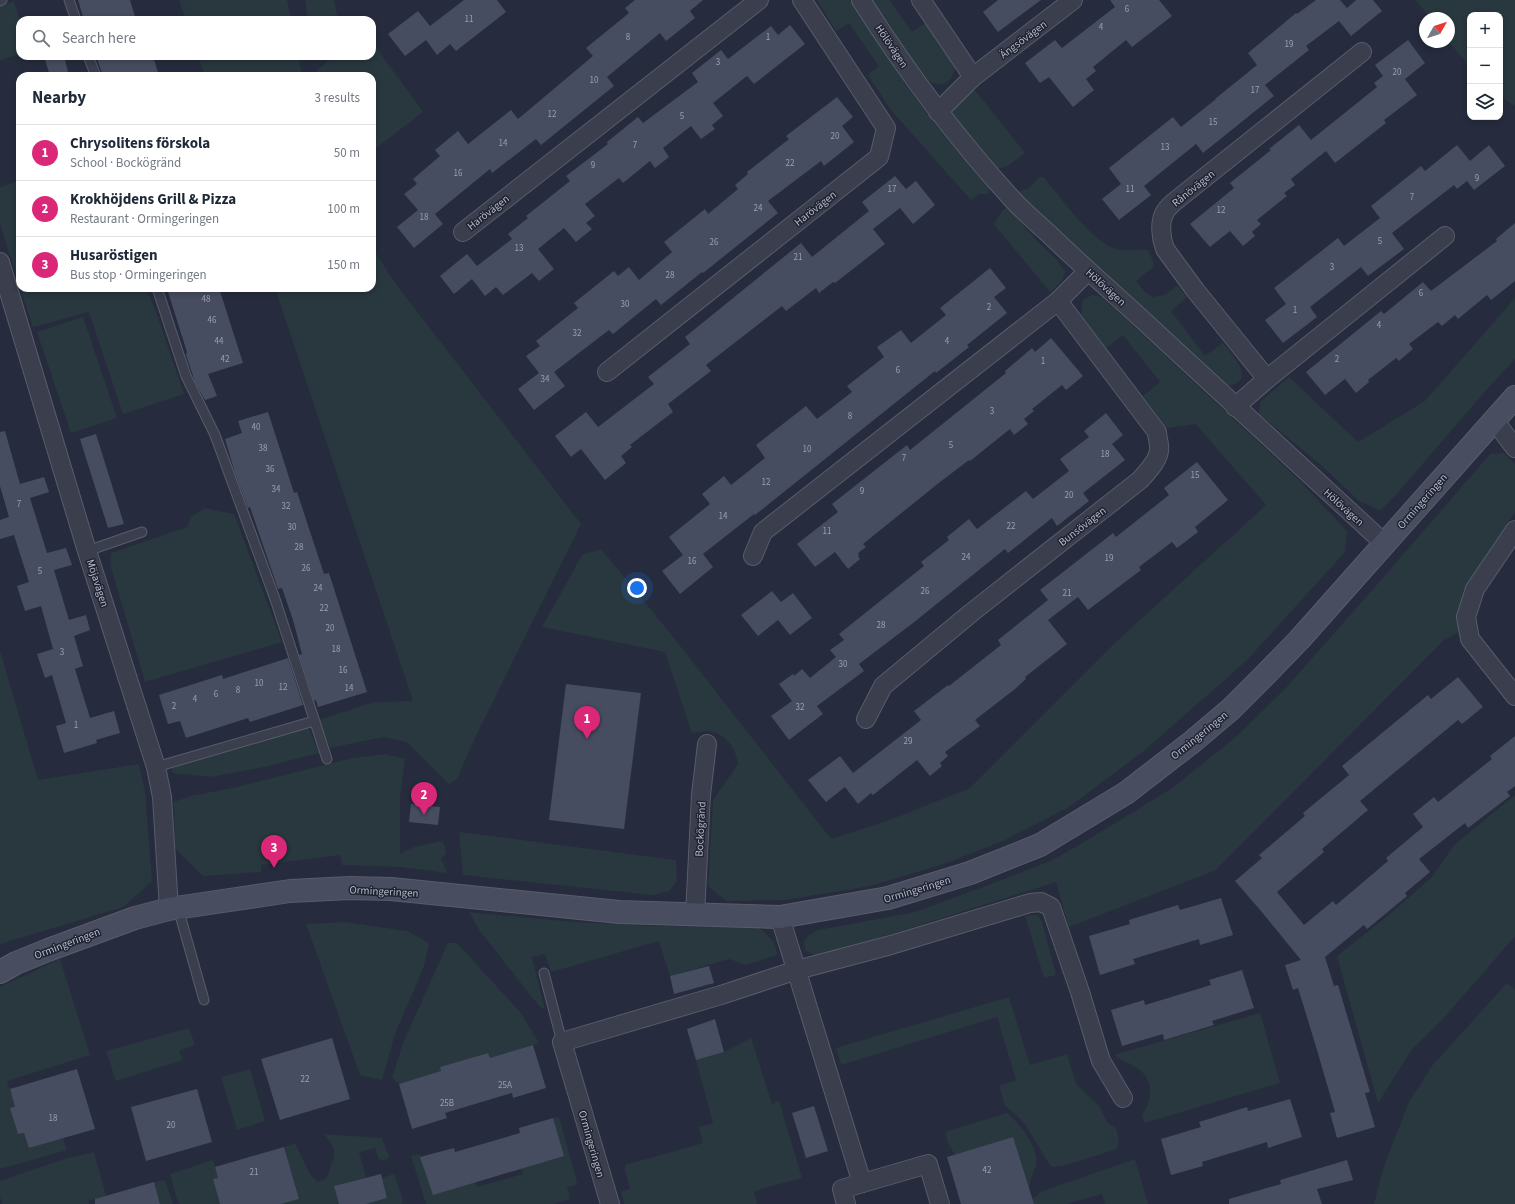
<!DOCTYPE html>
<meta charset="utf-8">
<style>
:root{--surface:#fff;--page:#f6f6f7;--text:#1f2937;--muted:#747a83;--line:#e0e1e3;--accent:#db2777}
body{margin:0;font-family:"Source Sans 3",sans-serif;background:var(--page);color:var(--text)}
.controls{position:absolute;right:12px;top:12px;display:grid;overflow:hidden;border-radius:8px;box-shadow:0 2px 6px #0003}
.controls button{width:36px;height:36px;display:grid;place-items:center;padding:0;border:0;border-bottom:1px solid var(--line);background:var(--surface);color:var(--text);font:20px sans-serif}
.compass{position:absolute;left:1419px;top:12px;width:36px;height:36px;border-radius:50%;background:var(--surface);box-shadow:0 2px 6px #0003;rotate:51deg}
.you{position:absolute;left:637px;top:588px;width:14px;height:14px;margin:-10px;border:3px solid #fff;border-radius:50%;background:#1a73e8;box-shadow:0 0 0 6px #1a73e833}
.badge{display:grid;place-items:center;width:26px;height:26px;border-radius:50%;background:var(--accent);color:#fff;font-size:13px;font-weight:700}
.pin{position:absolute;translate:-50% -33px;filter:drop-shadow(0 1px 2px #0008)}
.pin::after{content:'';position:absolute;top:21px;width:14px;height:12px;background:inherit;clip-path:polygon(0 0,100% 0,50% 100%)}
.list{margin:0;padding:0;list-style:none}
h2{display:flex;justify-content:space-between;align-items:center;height:52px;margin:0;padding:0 16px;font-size:17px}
h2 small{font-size:13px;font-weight:400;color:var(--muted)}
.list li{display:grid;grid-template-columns:26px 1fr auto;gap:12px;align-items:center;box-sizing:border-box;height:56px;padding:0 16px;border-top:1px solid var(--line)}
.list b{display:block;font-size:15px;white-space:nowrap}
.list p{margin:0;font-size:13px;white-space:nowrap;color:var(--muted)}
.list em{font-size:13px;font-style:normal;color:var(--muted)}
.icon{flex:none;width:22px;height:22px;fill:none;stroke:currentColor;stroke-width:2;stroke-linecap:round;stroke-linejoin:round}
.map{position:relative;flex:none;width:1515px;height:1204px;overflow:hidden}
.search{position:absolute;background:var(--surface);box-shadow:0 2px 6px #0003;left:16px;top:16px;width:360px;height:44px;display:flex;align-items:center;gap:10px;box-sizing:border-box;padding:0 14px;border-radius:12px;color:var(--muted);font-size:15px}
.panel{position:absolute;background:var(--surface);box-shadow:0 2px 6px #0003;left:16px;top:72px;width:360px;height:220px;border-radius:12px}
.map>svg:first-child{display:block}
.green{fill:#28383e}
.building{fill:#474d60}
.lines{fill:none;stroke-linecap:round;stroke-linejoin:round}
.lane-casing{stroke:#585c6b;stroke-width:11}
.street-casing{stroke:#585c6b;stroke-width:20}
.secondary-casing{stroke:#585c6b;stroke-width:24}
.lane{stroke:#3a3e4d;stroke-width:9}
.street{stroke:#3a3e4d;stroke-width:18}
.secondary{stroke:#484d60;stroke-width:22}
.labels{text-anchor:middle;stroke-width:3;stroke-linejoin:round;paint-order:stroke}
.number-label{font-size:9px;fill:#9a9fae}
.street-label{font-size:11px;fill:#b6bac8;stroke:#1f2332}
</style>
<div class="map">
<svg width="1515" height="1204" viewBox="0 0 1515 1204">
<rect width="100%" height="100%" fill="#262c3d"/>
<g class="green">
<path d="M179,0H287L291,20H186Z"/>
<path d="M305,0H334L338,20H308Z"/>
<path d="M817,0H850L907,87L945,137L989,188L988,194H979L971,200L891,110L868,75L879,66L849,23L836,31Z"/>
<path d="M871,0H889L912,32L928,21L957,64C951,80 947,90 929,81L877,13Z"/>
<path d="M1416,0H1515V106L1500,96V15H1470V67L1449,42V18H1430Z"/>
<path d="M14,1L20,21V54L0,60V7Z"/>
<path d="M372,42L423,112L372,151V76H318L317,70L335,56H372Z"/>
<path d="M198,56H298L302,76H205Z"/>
<path d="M969,87L975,90L1025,153L1009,165L998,169L952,114V109Z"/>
<path d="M1040,177H1043C1061,197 1094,246 1120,250C1129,251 1138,249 1148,250L1153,261V267L1136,281L1144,291L1153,297L1164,295L1177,286L1187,297L1171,311L1205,356L1223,343C1232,355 1257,380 1229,386L1220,381L1031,207L1018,191L1028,189Z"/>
<path d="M20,181V287L0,224V189L1,187Z"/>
<path d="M1007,207L1038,242L1057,260L1065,271L1062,281L1050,292L994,224C998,218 1000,212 1007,207Z"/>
<path d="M372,247L395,283L581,524L473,742L457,779L449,784L407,742L383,737L330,748L319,720L374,702L413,701L275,288H372Z"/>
<path d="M20,288H146L156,312L184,394L123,414L89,312L33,327Z"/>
<path d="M1092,295L1102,297L1298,479L1347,531L1345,552L1247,660L1145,750L1069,807L1005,840L944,864L870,886L785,900L726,901L708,886L713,800L738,764C735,746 726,734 708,731C703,731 697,732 692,733L665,652L542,627L582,555L601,549L670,633L831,839L887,821L970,788L1117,641L1266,505L1196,424L1167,428L1143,396L1160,382L1123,335L1106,348L1081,315L1083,300Z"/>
<path d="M1515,298V359L1489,387L1394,497L1380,510L1359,501L1321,465L1259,414L1260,402L1289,377L1358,442L1425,401Z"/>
<path d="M83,317L117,418L71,433L37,332Z"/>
<path d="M1504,453L1515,464V512L1466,586L1456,617L1459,632L1445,639L1216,870L1069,927L1056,882L901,931L819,955L812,954L805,950L804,941L809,935L818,930L915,912L986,886L1050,861L1074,848L1171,789L1236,737L1285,689L1389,571L1490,454Z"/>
<path d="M204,508L234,514L282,642L145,682L110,564L111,553L187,527L191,517Z"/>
<path d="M0,651L38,780L139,764L145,792L152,881L123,907L0,944Z"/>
<path d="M307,724L319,753L264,767L211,777L172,773V761Z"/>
<path d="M385,754L405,759L400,798V854L414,847L442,841L445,847L446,854L441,858L447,873L400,867L342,865L340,855L261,865V872L203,876L175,848L174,802L190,796L233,788L353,758Z"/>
<path d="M1515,795V936L1442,1020L1412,1049L1378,1103L1337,956L1389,915L1432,877L1454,845Z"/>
<path d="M459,832L676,860L677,881L669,891L653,895L463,875Z"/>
<path d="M469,912L574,922L651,926L758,927C768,936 777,942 777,955L746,965L729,959L670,976L659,941L551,972L545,954L532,957L545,1010L539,1006L480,931Z"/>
<path d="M1031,915H1038L1042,922L1056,975L1044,978L1025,916Z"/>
<path d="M345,922L407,931L429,943L424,966L395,1034L382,1080L360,1075L306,924Z"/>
<path d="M448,943H457L520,1012L539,1043L501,1055L492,1065L488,1053L440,1067L443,1078L432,1074L399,1084L392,1078L403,1043Z"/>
<path d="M60,959L90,1055L7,1081L15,1107L11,1109L18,1134L24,1133L29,1148L63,1138L67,1150L0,1169V987Z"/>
<path d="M1507,983L1515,990V1204H1374L1384,1166L1409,1102L1432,1066Z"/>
<path d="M1009,997L1030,1065L1067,1054L1076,1084L1098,1105L1109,1124L1116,1128L1119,1141L1117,1149L1066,1165L1051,1167L1025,1124L1013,1112L1005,1106L999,1086L1016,1080L997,1017L841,1065L836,1048Z"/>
<path d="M1260,1013L1280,1083L1144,1123L1142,1115C1151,1103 1154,1087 1144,1074C1137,1066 1123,1061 1114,1055Z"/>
<path d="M189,1028L195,1045L179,1051L183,1060L116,1081L106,1051Z"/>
<path d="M751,1038L772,1104L779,1101L802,1178L754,1191L757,1204H624L621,1191L630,1189L625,1171V1165L703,1143L699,1127L713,1123L696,1060L724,1052Z"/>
<path d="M250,1069L265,1121L237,1130L221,1077Z"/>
<path d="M1007,1113C1019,1123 1039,1147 1036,1164C1036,1167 1034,1170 1033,1173C1031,1178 1030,1184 1029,1189L1013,1137L955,1155L948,1143L945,1132Z"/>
<path d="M559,1117L577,1182L576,1185L567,1187L570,1199L552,1204H426L411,1156L420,1154L433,1194L473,1177L477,1187L523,1174L520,1162L553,1118Z"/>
<path d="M323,1134L382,1138L389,1156L387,1159L383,1160L379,1159L375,1148L359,1152L366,1177L334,1186L339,1204H281L299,1199L284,1147L295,1143L310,1174L317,1182C327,1180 328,1177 330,1168C331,1164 334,1160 334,1156C336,1147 329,1139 323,1134Z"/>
<path d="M94,1152L106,1196L88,1201L89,1204H2L0,1196V1181L61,1160Z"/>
<path d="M1135,1159L1148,1204H1105L1102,1194L1067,1204H1028V1202L1043,1191Z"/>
<path d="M213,1160L218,1178L213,1179L220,1204H180L177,1199L170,1174Z"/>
<path d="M394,1174L403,1200L401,1204H366L387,1198L382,1178Z"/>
<path d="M165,1180L173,1204H160L154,1182Z"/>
</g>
<g class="building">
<path d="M78,0H130L136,20H84Z"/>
<path d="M464,0H497L506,12L456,51L450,44L437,55L426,40L405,56L388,34L418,11L430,26Z"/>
<path d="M635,0H703L690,11L695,18L666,41L660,33L607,77L614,86L541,145L536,139L492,173L490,169L435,214L443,224L414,248L397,227L418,210L404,194L417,184L413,179L440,156L435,150L458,131L468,144L511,110L518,119L593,56L586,48L629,13L625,8Z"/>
<path d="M998,0H1041L998,32L983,12Z"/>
<path d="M1110,0H1159L1172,16L1132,47L1126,40L1093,67L1096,71L1086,79L1094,90L1073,107L1049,77L1040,83L1025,63L1055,40L1062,48L1115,7Z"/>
<path d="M1316,0H1340L1347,8L1356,0H1373L1382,11L1351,36L1339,21L1306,46L1309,50L1265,85L1274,96L1203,153L1196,144L1144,186L1151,195L1119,220L1102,199L1121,184L1109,168L1173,117L1181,127L1216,99H1215L1257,65L1248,53L1296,13L1297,14Z"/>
<path d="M790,25L805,44L754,84L747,76L713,103L723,116L712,125L715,129L701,139L691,126L663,148L669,157L655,168L650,161L623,183L619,178L585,204L595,216L586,223L592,229L576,242L564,228L538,249L554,269L539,281L532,273L503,295L496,287L485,296L472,279L454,294L440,276L467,254L477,266L512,239L508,234L528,218L526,216L570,181L566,176L608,144L607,142L638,117L643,123L698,82L692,73L721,50L728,59L771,26L778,35Z"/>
<path d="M1408,40L1425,63L1405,79L1417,95L1384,120L1386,123L1335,163L1326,151L1291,179L1295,185L1284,193L1287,196L1257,220L1261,224L1252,232L1255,236L1243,246L1230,231L1210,247L1190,224L1234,188L1230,183L1271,150L1269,149L1299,125L1311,140L1377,87L1374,83L1383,76L1375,65Z"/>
<path d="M44,56H64L69,76H50Z"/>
<path d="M96,56H153L159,76H103Z"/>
<path d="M837,97L853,117L842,126L854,142L824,166L821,161L768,201L778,213L703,273L702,272L661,305L656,299L613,334L609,330L554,372L565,386L534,410L518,389L539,373L526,356L540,346L536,341L578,308L574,303L614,271L618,276L629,267L639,280L672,252L664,242L705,209L708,214L738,189L735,185L748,174L747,172L789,139L786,136Z"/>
<path d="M1457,145L1470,161L1489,145L1505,166L1474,190L1467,181L1457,189L1454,185L1392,233L1404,249L1368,276L1361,267L1310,307L1317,317L1283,343L1265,320L1286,304L1274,288L1338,238L1344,246L1380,218L1371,206L1421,166L1425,171Z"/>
<path d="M895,176L906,189L916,181L935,205L913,224L900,208L873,229L885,244L835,283L833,282L819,293L816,288L786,311L782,306L706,365L711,371L668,404L673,412L630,445L632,447L621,456L626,463L605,480L581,449L571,457L555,436L586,412L598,427L654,384L648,377L690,344L685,337L801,243L812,257L869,211L862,202Z"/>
<path d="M1515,223V281L1491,300L1487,295L1458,319L1455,315L1442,326L1438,322L1409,344L1413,349L1399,361L1396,358L1368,380L1369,382L1356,393L1345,379L1325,395L1306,372L1381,311L1384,314L1423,282L1431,291L1497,241L1496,239Z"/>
<path d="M990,268L1006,288L994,297L1007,313L967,345L969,347L936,373L935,371L755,515L754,514L703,554L713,567L680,594L662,571L683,555L669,537L710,504L702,494L724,476L731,485L765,458L756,445L806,406L817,419L852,392L847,386L884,357L877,347L901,330L911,343L946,315L940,308Z"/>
<path d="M179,288H219L243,363L208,374L217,396L205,400L195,382L186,355L187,352L168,292Z"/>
<path d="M1051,338L1083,376L1066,390L1062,385L1032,409L1034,411L1024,419L1028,424L1014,435L1010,429L970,461L969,460L940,482L863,544L866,547L858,553L859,555L858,556L860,559L848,569L835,552L815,567L797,544L838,512L832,504L907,445L910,450L1006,373L1005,371L1032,348L1035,352Z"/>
<path d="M268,412L294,493L297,492L324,574L329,573L367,692L318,707L316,700L314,701L299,655L302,654L293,620L282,588L278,589L250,507L248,508L235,473L225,439L242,433L238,421Z"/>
<path d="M1106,413L1123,435L1112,444L1125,460L1083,493L1089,501L1057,526L1052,518L1008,553L1005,549L913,623L859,664L864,671L817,706L823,714L789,740L771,716L792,701L779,684L793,674L794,676L802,669L810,678L836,657L830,650L844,640L839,634L924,566L921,562L949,540L947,537L969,519L977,529L1026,491L1033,499L1069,471L1060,459L1089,437L1084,431Z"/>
<path d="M5,431L20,484L44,477L49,492L30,498L47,553L66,548L72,565L54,570L69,620L86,615L90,630L74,636L83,666L75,669L90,718L114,711L120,733L96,740L97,743L64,753L56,726L66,723L52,675L45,678L37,654L53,649L41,606L25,611L17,586L29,582L14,535L0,539V520L9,517L0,486V432Z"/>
<path d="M96,434L124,524L108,528L80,439Z"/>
<path d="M1197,462L1228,500L1195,527L1198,532L1177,548L1172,542L1139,567L1141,570L1088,610L1078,597L1048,620L1067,644L1025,677L1026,679L1015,689L975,720L980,726L945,752L948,756L940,763L942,766L930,776L917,760L873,795L871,793L858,804L845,787L826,802L808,780L840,756L853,773L921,720L914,711L948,685L949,686L1001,645L998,640L1048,600L1040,590L1113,533L1116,537L1169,495L1164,488Z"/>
<path d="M772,591L781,602L793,593L812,618L790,635L778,620L758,636L741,615Z"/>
<path d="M288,658L303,705L250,722L248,718L186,738L180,721L168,724L159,695L222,675L223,679Z"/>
<path d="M1458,677L1483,707L1462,724L1458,720L1360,801L1368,810L1322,849L1324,852L1277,892L1304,925L1333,901L1336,905L1388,861L1386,858L1423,827L1413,814L1434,797L1438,802L1492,759L1490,756L1515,736V786L1507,792L1510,796L1468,828L1465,823L1419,859L1430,872L1405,893L1407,896L1367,929L1364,925L1325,957L1334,986L1338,985L1370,1092L1365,1093L1375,1127L1337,1138L1330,1113L1335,1112L1317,1050L1298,988L1293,990L1285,965L1301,960L1261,911L1235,881L1262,858L1259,855L1305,816L1303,813L1349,775L1342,766L1428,695L1431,699Z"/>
<path d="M566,684L641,693L624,829L549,820Z"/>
<path d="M411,804L440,807L438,825L409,822Z"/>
<path d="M1221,898L1233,935L1200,945L1199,939L1133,959L1135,964L1100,975L1089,936L1130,924L1129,920L1178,905L1180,910Z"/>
<path d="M709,966L714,983L674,994L670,976Z"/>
<path d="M1242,970L1254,1008L1212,1021L1214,1025L1164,1040L1163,1034L1122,1046L1111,1010L1144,1000L1145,1005L1211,985L1209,980Z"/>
<path d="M715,1019L724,1052L696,1060L687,1029Z"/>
<path d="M332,1038L350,1099L280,1120L261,1059Z"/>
<path d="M533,1045L546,1088L513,1098L512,1093L445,1113L447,1118L412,1129L399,1084L441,1071L440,1067L488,1053L490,1058Z"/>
<path d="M77,1069L95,1129L29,1148L24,1133L18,1134L10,1108L15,1107L10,1089Z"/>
<path d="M197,1089L212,1142L146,1161L131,1107Z"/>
<path d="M1290,1099L1302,1137L1268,1148L1267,1142L1202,1162L1203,1166L1171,1175L1161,1139L1201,1127L1199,1122L1247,1107L1248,1111Z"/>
<path d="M814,1106L828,1151L806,1158L792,1113Z"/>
<path d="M553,1118L564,1156L433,1195L420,1157L454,1148L455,1152L520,1133L519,1128Z"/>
<path d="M1013,1137L1034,1204H961L947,1157Z"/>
<path d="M284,1147L299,1199L281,1204H220L213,1179L218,1178L215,1167Z"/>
<path d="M1347,1160L1353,1180L1317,1189L1322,1204H1229V1199L1281,1184L1280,1180Z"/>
<path d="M381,1174L387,1198L366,1204H339L334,1186Z"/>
<path d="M154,1182L160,1204H95V1199Z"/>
</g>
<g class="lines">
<defs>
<g id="lane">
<path d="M69,0L76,20"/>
<path d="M0,1L2,0"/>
<path d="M88,56L96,76"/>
<path d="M157,288L186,376L215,435L275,599L327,759"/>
<path d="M87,551L142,532"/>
<path d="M156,767L314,721"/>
<path d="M178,908L204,1000"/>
<path d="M544,973L562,1042"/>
</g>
<g id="street">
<path d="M861,0C906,71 956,138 1013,200C1024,212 1037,223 1049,234C1085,269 1124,302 1161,337C1236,406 1310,475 1385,544"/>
<path d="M921,0L973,77L938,112"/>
<path d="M973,77L1073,0"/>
<path d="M463,232L759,0"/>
<path d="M0,262L87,551L156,767L162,797L169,909"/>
<path d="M607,372L879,157L886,128L802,0"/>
<path d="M1267,379L1445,236"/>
<path d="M1235,407L1267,379L1195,290L1165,249C1161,238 1159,222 1165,212C1167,208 1171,205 1174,202L1362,52"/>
<path d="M1494,420L1515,448"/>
<path d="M1515,530L1475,589L1466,617L1470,639L1515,696"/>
<path d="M753,556L763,532L1058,301L1088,271"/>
<path d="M866,719L883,686L971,613L1140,480C1148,471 1161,458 1159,446C1159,441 1157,437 1157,432L1058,301"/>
<path d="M695,915L701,795L707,744"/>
<path d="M780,917L862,1183"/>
<path d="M610,1204L562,1042L721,995L797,970L891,945L1030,903L1041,902L1051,907L1080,992L1101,1061L1123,1098"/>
<path d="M846,1204L842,1189L928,1164L940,1204"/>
</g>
<path id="secondary" d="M0,972L16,963L48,950L135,918L169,909L290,891L350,888L391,889L619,912L780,917L888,898L970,873L1040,845L1126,793L1192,742L1231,709L1266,674L1299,640L1515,397"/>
</defs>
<use href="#lane" class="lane-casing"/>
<use href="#street" class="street-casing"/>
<use href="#secondary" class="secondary-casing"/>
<use href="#lane" class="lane"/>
<use href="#street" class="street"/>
<use href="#secondary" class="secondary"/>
</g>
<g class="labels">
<g class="number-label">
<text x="1127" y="12">6</text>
<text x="469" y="22">11</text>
<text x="1101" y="30">4</text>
<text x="628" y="40">8</text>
<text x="768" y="40">1</text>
<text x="1289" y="47">19</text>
<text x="718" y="65">3</text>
<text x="1397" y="75">20</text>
<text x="594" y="83">10</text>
<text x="1255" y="93">17</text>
<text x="552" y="117">12</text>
<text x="682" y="119">5</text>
<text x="1213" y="125">15</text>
<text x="835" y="139">20</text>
<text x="503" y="146">14</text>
<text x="635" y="148">7</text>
<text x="1165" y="150">13</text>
<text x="790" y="166">22</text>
<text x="593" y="168">9</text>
<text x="458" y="176">16</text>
<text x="1477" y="181">9</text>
<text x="892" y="192">17</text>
<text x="1130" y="192">11</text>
<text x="1412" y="200">7</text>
<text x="758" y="211">24</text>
<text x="1221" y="213">12</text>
<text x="424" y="220">18</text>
<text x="1380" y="244">5</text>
<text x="714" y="245">26</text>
<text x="519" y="251">13</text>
<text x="798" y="260">21</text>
<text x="1332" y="270">3</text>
<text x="670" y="278">28</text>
<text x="1421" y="296">6</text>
<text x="206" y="302">48</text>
<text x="625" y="307">30</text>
<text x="989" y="310">2</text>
<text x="1295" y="313">1</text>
<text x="212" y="323">46</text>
<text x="1379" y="328">4</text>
<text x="577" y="336">32</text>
<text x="219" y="344">44</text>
<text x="947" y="344">4</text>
<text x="225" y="362">42</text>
<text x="1337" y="362">2</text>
<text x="1043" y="364">1</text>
<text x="898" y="373">6</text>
<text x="545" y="382">34</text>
<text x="992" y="414">3</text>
<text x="850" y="419">8</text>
<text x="256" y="430">40</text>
<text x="951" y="448">5</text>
<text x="263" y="451">38</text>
<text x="807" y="452">10</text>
<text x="1105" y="457">18</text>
<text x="904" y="461">7</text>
<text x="270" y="472">36</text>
<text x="1195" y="478">15</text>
<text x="766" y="485">12</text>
<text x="276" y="492">34</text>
<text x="862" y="494">9</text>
<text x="1069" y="498">20</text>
<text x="19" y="507">7</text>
<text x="286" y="509">32</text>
<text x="723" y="519">14</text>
<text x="1011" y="529">22</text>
<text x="292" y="530">30</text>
<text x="827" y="534">11</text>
<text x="299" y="550">28</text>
<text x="966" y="560">24</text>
<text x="1109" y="561">19</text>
<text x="692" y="564">16</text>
<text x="306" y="571">26</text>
<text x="40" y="574">5</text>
<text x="318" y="591">24</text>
<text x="925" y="594">26</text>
<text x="1067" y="596">21</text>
<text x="324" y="611">22</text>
<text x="881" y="628">28</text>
<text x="330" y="631">20</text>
<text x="336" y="652">18</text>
<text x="62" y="655">3</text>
<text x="843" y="667">30</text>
<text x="343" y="673">16</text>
<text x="259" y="686">10</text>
<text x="283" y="690">12</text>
<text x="349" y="691">14</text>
<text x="238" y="693">8</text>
<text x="216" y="697">6</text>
<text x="195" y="702">4</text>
<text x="174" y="709">2</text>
<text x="800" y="710">32</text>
<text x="76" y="728">1</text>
<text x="908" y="744">29</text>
<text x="305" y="1082">22</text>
<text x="505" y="1088">25A</text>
<text x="447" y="1106">25B</text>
<text x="53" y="1121">18</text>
<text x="171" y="1128">20</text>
<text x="987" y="1173">42</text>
<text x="254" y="1175">21</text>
</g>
<g class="street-label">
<text transform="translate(1023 39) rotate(-37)" y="4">Ängsövägen</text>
<text transform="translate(892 46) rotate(56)" y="4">Hölövägen</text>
<text transform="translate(1193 188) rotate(-39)" y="4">Rånövägen</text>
<text transform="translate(815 208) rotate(-38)" y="4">Harövägen</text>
<text transform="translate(488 212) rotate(-38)" y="4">Harövägen</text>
<text transform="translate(1106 287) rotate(42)" y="4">Hölövägen</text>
<text transform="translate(1422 501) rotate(-49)" y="4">Ormingeringen</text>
<text transform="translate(1344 507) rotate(42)" y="4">Hölövägen</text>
<text transform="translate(1082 526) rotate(-38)" y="4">Bunsövägen</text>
<text transform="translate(98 583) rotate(72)" y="4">Möjavägen</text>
<text transform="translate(1199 735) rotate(-39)" y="4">Ormingeringen</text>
<text transform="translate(700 829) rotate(-87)" y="4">Bockögränd</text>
<text transform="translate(917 889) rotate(-17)" y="4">Ormingeringen</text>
<text transform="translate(384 891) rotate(3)" y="4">Ormingeringen</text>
<text transform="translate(67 943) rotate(-21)" y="4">Ormingeringen</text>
<text transform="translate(592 1144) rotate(74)" y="4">Ormingeringen</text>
</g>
</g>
</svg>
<div class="controls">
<button>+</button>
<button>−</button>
<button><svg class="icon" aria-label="layers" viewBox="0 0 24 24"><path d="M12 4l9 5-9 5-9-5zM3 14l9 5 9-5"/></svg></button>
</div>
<svg class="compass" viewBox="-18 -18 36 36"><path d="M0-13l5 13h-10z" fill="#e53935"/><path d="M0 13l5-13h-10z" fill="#747a83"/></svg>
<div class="you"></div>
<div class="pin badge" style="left:587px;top:739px">1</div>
<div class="pin badge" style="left:424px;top:815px">2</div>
<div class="pin badge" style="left:274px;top:868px">3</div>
<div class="search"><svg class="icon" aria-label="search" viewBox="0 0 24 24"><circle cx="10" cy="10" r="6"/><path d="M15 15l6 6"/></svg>Search here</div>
<section class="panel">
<h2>Nearby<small>3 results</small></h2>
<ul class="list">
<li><span class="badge">1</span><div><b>Chrysolitens förskola</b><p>School · Bockögränd</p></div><em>50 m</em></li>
<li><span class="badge">2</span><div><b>Krokhöjdens Grill &amp; Pizza</b><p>Restaurant · Ormingeringen</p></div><em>100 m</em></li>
<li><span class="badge">3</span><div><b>Husaröstigen</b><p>Bus stop · Ormingeringen</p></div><em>150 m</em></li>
</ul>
</section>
</div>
